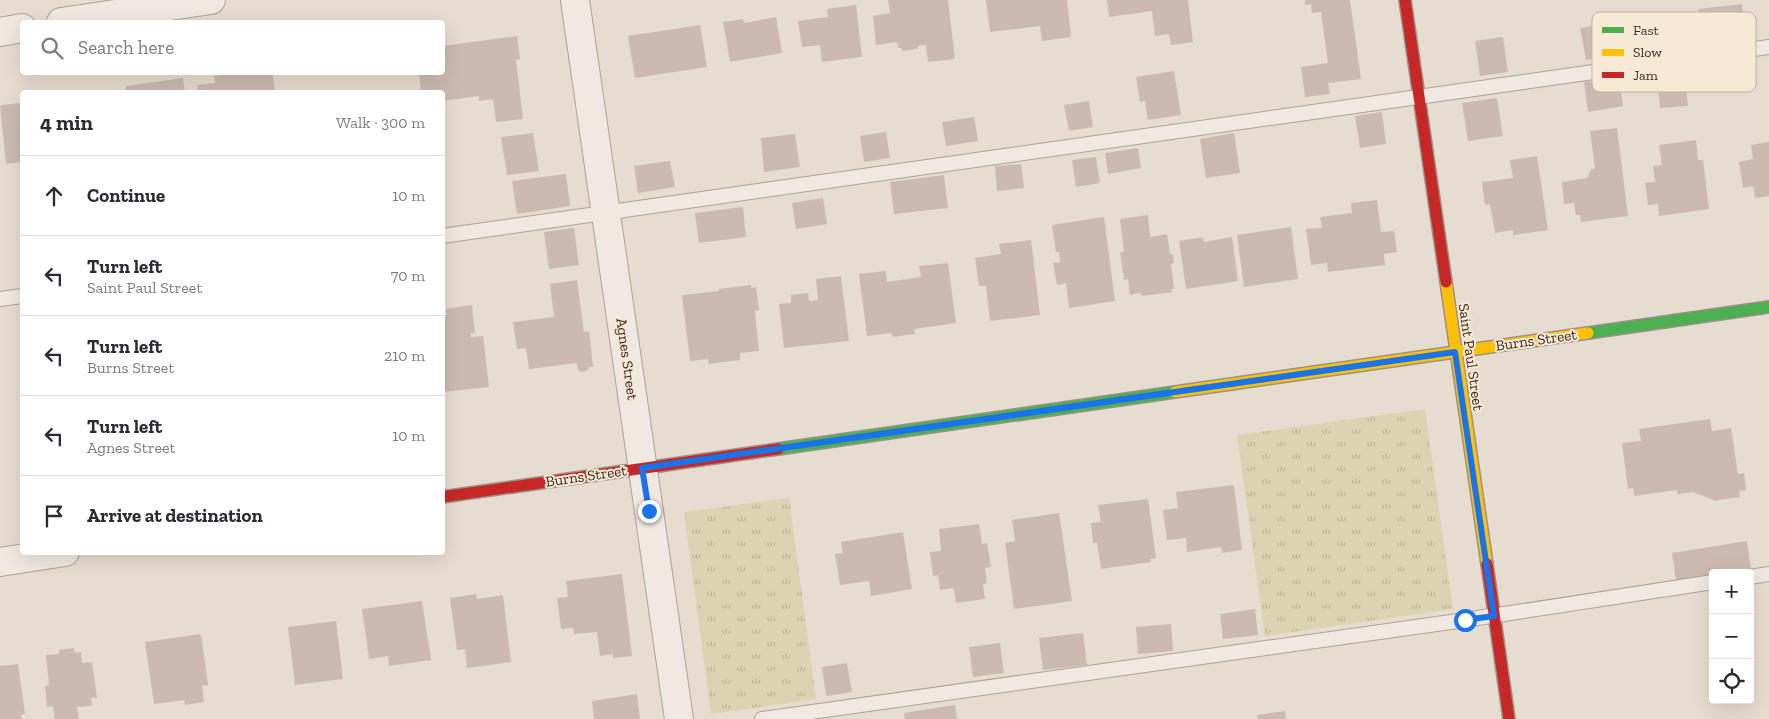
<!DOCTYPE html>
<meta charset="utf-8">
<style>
:root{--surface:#fff;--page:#f7f7f7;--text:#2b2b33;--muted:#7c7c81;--line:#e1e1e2}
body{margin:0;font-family:"Zilla Slab",serif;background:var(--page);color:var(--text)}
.controls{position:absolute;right:15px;bottom:15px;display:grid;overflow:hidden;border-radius:5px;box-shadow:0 5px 20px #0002}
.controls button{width:45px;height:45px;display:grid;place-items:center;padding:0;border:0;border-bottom:1px solid var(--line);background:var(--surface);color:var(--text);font:25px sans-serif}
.stop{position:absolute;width:15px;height:15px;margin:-11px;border:4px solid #1a73e8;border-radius:50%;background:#fff}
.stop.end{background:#1a73e8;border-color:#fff;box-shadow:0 1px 5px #0008}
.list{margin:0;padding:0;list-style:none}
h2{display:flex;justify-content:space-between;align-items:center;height:65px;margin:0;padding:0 20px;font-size:21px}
h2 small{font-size:16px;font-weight:400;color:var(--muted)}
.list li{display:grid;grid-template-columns:32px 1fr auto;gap:15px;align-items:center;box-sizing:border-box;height:80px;padding:0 20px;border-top:1px solid var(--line)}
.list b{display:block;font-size:19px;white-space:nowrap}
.list p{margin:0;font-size:16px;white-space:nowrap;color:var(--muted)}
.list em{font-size:16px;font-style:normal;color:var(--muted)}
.icon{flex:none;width:28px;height:28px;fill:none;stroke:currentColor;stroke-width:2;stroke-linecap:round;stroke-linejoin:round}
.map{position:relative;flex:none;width:1769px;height:719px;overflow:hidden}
.search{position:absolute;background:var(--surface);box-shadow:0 5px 20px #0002;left:20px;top:20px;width:425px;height:55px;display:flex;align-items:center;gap:12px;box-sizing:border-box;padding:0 18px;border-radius:5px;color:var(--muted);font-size:19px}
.panel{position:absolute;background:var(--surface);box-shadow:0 5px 20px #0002;left:20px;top:90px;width:425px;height:465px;border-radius:5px}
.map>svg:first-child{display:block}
.grass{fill:url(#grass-tufts)}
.building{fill:#ccbab0}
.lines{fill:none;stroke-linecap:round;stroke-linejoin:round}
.lane-casing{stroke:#ada298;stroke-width:16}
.street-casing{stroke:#ada298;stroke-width:30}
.fast-casing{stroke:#9c9188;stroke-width:14}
.slow-casing{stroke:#9c9188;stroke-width:14}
.jam-casing{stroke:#9c9188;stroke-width:14}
.lane{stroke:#efe9e2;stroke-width:14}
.street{stroke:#efe9e2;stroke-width:28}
.fast{stroke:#4caf50;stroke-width:11}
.slow{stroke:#ffc107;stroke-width:11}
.jam{stroke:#c62828;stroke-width:11}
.route{stroke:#1a73e8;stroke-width:6}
.labels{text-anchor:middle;stroke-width:4;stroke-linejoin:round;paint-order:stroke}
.street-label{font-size:15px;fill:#3d291f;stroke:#f8e9d6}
.key{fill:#f8e9d6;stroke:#c0af9f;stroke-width:1}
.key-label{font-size:14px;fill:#3d291f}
</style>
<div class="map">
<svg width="1769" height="719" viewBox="0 0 1769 719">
<defs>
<pattern id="grass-tufts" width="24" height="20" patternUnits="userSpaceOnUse" patternTransform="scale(1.25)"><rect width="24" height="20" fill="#dad4b2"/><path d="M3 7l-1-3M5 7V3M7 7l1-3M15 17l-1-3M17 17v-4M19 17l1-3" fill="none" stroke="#bcb699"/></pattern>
</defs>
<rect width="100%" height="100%" fill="#e7dcd0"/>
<g class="grass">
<path d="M1425,409L1453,609L1265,636L1237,435Z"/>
<path d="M789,498L816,699L711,714L684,512Z"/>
</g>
<g class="building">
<path d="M888,0H948L955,59L928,62L926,45L918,46V49L902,51V48H898L897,42L876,45L873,16L890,13Z"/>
<path d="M986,0H1067L1071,37L1042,41L1040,26L990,32Z"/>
<path d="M1107,0H1188L1193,42L1171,45L1169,34L1155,36L1152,11L1109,17Z"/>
<path d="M1305,0H1350L1361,79L1328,83L1330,94L1305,97L1301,67L1328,63L1321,12L1312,13L1311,4L1305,5Z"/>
<path d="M1742,4L1746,35L1702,41L1698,9Z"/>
<path d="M856,5L862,57L822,62L820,45L802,47L798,21L828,17L827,9Z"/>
<path d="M776,17L782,53L730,62L723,22L743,19L744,23Z"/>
<path d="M1621,21L1626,53L1586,60L1580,28Z"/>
<path d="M700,25L707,67L635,78L628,36Z"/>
<path d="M517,36L520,59L516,60L523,119L496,122L493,99L479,101V96L442,101V92H421L419,72H442V46Z"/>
<path d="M1503,37L1508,72L1480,76L1475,41Z"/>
<path d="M1174,71L1181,115L1148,120L1145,101L1140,102L1136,77Z"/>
<path d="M225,72H272L275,92H198L197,85L215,83L214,76L225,75Z"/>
<path d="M1685,74L1688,106L1660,108L1657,77Z"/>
<path d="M1619,76L1623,106L1588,112L1584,82Z"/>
<path d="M183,78L185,92H126V86Z"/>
<path d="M1497,98L1503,136L1468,141L1462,103Z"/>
<path d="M1089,101L1093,127L1069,131L1064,105Z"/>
<path d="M22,103V162L6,164L0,105Z"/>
<path d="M1382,112L1386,144L1360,148L1355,116Z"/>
<path d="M974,117L978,141L946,146L942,122Z"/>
<path d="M1617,128L1628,216L1581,222L1580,215H1576L1574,203L1564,204L1562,182L1587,178L1591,170L1595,168L1590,131Z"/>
<path d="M886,132L890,158L864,162L860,136Z"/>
<path d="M533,133L539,171L507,175L501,137Z"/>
<path d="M1234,133L1240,173L1206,178L1200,139Z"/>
<path d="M795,134L800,167L764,172L761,138Z"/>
<path d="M1696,140L1698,160H1703L1709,209L1659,216L1658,204L1648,205L1645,183L1655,182L1653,166L1662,165L1659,145Z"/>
<path d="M1769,142V196L1755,198L1753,186L1743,188L1739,162L1753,159L1751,145Z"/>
<path d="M1138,148L1141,168L1108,174L1105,153Z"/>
<path d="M1537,156L1548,230L1513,235V230L1495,233L1490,204L1485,205L1482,182L1513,178L1510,160Z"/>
<path d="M1096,157L1100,183L1076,187L1072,160Z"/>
<path d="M670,161L675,187L638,193L634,166Z"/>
<path d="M1021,164L1024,188L997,191L995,166Z"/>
<path d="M566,174L570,206L517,214L512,181Z"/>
<path d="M944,175L948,208L894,214L890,182Z"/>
<path d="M823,198L827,224L796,229L792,203Z"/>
<path d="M1377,200L1381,232L1394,231L1397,252L1384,254L1385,265L1328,272L1327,263L1311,265L1306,229L1322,228L1320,217L1352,213L1351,203Z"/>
<path d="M743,207L746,237L699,243L695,213Z"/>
<path d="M1148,215L1150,237L1167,234L1170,254H1173L1174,263L1171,264L1174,289H1171L1172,292L1143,296L1139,293L1130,295L1128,279L1124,280L1120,252H1124L1120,219Z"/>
<path d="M1104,217L1115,301L1069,308L1066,283L1057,285L1053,263L1060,262L1059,252H1056L1052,225Z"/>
<path d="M1291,227L1298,279L1244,287L1237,235Z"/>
<path d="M574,228L579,265L549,269L544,232Z"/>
<path d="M1203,237L1204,242L1232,237L1238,281L1186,289L1179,241Z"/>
<path d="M1031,240L1040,315L990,321L986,286H979L975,258L1001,254L999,244Z"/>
<path d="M948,263L956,323L914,329L915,334L893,337L891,333L867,336L859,274L886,271L887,282L921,277L919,266Z"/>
<path d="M841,276L849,341L784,348L779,304L791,303V295L808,293L809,301L818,300L816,279Z"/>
<path d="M577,280L584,332L589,331L593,367H589L587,371L581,372L578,369L577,363L529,369L526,348L517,349L513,322L554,317L550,284Z"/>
<path d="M751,285V288L756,287L759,310L755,311L759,351L740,353V360L709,364L708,359L690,361L682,295L719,291V289Z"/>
<path d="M472,305L475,333H471V337L483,336L489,387L442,392V316L447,315L446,309Z"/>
<path d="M1710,419L1712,431L1731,428L1738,474L1744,473L1746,490L1739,491L1740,497L1713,501V499H1711L1693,492L1677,494V490L1634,496L1633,488L1628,489L1622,443L1641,441L1639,429Z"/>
<path d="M1234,485L1242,550L1222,553L1221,547L1187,552L1186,538L1167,540L1163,510L1178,508L1176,492Z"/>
<path d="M1148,499L1156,558L1150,559L1151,562L1101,569L1097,543H1093L1091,523L1101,522L1098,505Z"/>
<path d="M1059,513L1072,601L1014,609L1005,543L1015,541L1012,520Z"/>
<path d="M979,524L982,544L987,543L991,567L985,568L987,583L983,584L985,599L956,603L954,588L940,590L938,575L933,576L930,552L941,551L939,529Z"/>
<path d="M903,532L912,589L871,596L869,581L840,585L835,554L843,553L841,542Z"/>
<path d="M1747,541L1751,569L1725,573H1713V575L1676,580L1672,553Z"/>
<path d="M622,574L632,656L613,658V654L600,656L597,632L574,634L573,628L561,629L557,598L568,597L566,581Z"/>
<path d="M476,594L477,599L503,595L511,662L467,668L465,649L457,650L450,598Z"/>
<path d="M422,601L431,660L389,666L388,656L369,659L362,609Z"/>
<path d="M1255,609L1258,635L1223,639L1220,614Z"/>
<path d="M336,621L343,679L295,685L288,627Z"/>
<path d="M1171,624L1173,651L1138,654L1136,627Z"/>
<path d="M1083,633L1087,665L1043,670L1039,638Z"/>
<path d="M201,634L208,685L202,686L204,702L185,705L184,700L154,704L145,642Z"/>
<path d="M1000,643L1004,673L973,677L969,647Z"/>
<path d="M74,648L75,653L81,652L82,663L92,662L97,698H91L92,706L77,707L79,719H55L53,706L47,707L45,686L49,685L46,655L59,654V650Z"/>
<path d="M847,663L852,692L826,696L822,667Z"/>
<path d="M18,664L25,714L21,715L22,719H0V666Z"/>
<path d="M637,694L640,719H594L592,701Z"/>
<path d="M955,705L957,719H905L904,713Z"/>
<path d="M1285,711L1286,719H1258L1257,715Z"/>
</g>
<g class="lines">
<defs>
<g id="lane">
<path d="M442,236L1769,47"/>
<path d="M0,299L22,296"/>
<path d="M1750,577L1769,574"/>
<path d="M762,719L1465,620L1713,582"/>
</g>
<g id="street">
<path d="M575,0L679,719"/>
<path d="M61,22L211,0"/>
<path d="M0,32L22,28"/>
<path d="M0,562L65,552"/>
</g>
<g id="fast">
<path d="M1588,333L1769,307"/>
<path d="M778,449L1175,392"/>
</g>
<g id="slow">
<path d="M1446,282L1487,564"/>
<path d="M1175,392L1588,333"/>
</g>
<g id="jam">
<path d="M1405,0L1446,282"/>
<path d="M442,497L778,449"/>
<path d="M1487,564L1509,719"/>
</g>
</defs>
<use href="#lane" class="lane-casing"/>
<use href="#street" class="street-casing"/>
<use href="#fast" class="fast-casing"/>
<use href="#slow" class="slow-casing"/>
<use href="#jam" class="jam-casing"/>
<use href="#lane" class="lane"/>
<use href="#street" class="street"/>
<use href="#fast" class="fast"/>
<use href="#slow" class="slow"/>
<use href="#jam" class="jam"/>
</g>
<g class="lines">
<path class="route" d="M649,511L642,468L1455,352L1494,616L1465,620"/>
</g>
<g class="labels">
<g class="street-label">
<text transform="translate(1536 340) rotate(-8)" y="5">Burns Street</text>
<text transform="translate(1471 357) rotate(82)" y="5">Saint Paul Street</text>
<text transform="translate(627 359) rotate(82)" y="5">Agnes Street</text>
<text transform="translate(586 476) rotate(-8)" y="5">Burns Street</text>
</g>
</g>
<rect x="1592" y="12" width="164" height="80" rx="8" class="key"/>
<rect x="1602" y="27" width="22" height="6" fill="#4caf50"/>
<rect x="1602" y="49" width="22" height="7" fill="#ffc107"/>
<rect x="1602" y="72" width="22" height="6" fill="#c62828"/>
<g class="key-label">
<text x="1633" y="35">Fast</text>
<text x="1633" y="57">Slow</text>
<text x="1633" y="80">Jam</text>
</g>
</svg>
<div class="controls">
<button>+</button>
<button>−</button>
<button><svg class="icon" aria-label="locate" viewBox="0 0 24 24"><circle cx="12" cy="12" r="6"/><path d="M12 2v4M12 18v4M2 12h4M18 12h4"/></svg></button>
</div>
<div class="stop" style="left:1465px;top:620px"></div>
<div class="stop end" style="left:649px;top:511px"></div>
<div class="search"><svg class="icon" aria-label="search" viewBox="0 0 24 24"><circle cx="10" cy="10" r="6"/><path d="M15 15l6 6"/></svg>Search here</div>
<section class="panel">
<h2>4 min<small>Walk · 300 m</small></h2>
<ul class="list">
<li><svg class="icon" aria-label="ahead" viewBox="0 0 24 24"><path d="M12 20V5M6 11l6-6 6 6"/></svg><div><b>Continue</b></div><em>10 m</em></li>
<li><svg class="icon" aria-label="left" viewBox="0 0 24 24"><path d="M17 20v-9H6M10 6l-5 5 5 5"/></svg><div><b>Turn left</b><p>Saint Paul Street</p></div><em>70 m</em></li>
<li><svg class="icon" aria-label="left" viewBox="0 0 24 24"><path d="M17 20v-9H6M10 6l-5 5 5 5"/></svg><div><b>Turn left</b><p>Burns Street</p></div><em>210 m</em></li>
<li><svg class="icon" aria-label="left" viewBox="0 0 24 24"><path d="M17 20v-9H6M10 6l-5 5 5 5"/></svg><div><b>Turn left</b><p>Agnes Street</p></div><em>10 m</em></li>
<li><svg class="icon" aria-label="arrive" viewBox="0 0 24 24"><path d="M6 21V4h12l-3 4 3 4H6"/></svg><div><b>Arrive at destination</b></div></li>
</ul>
</section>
</div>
